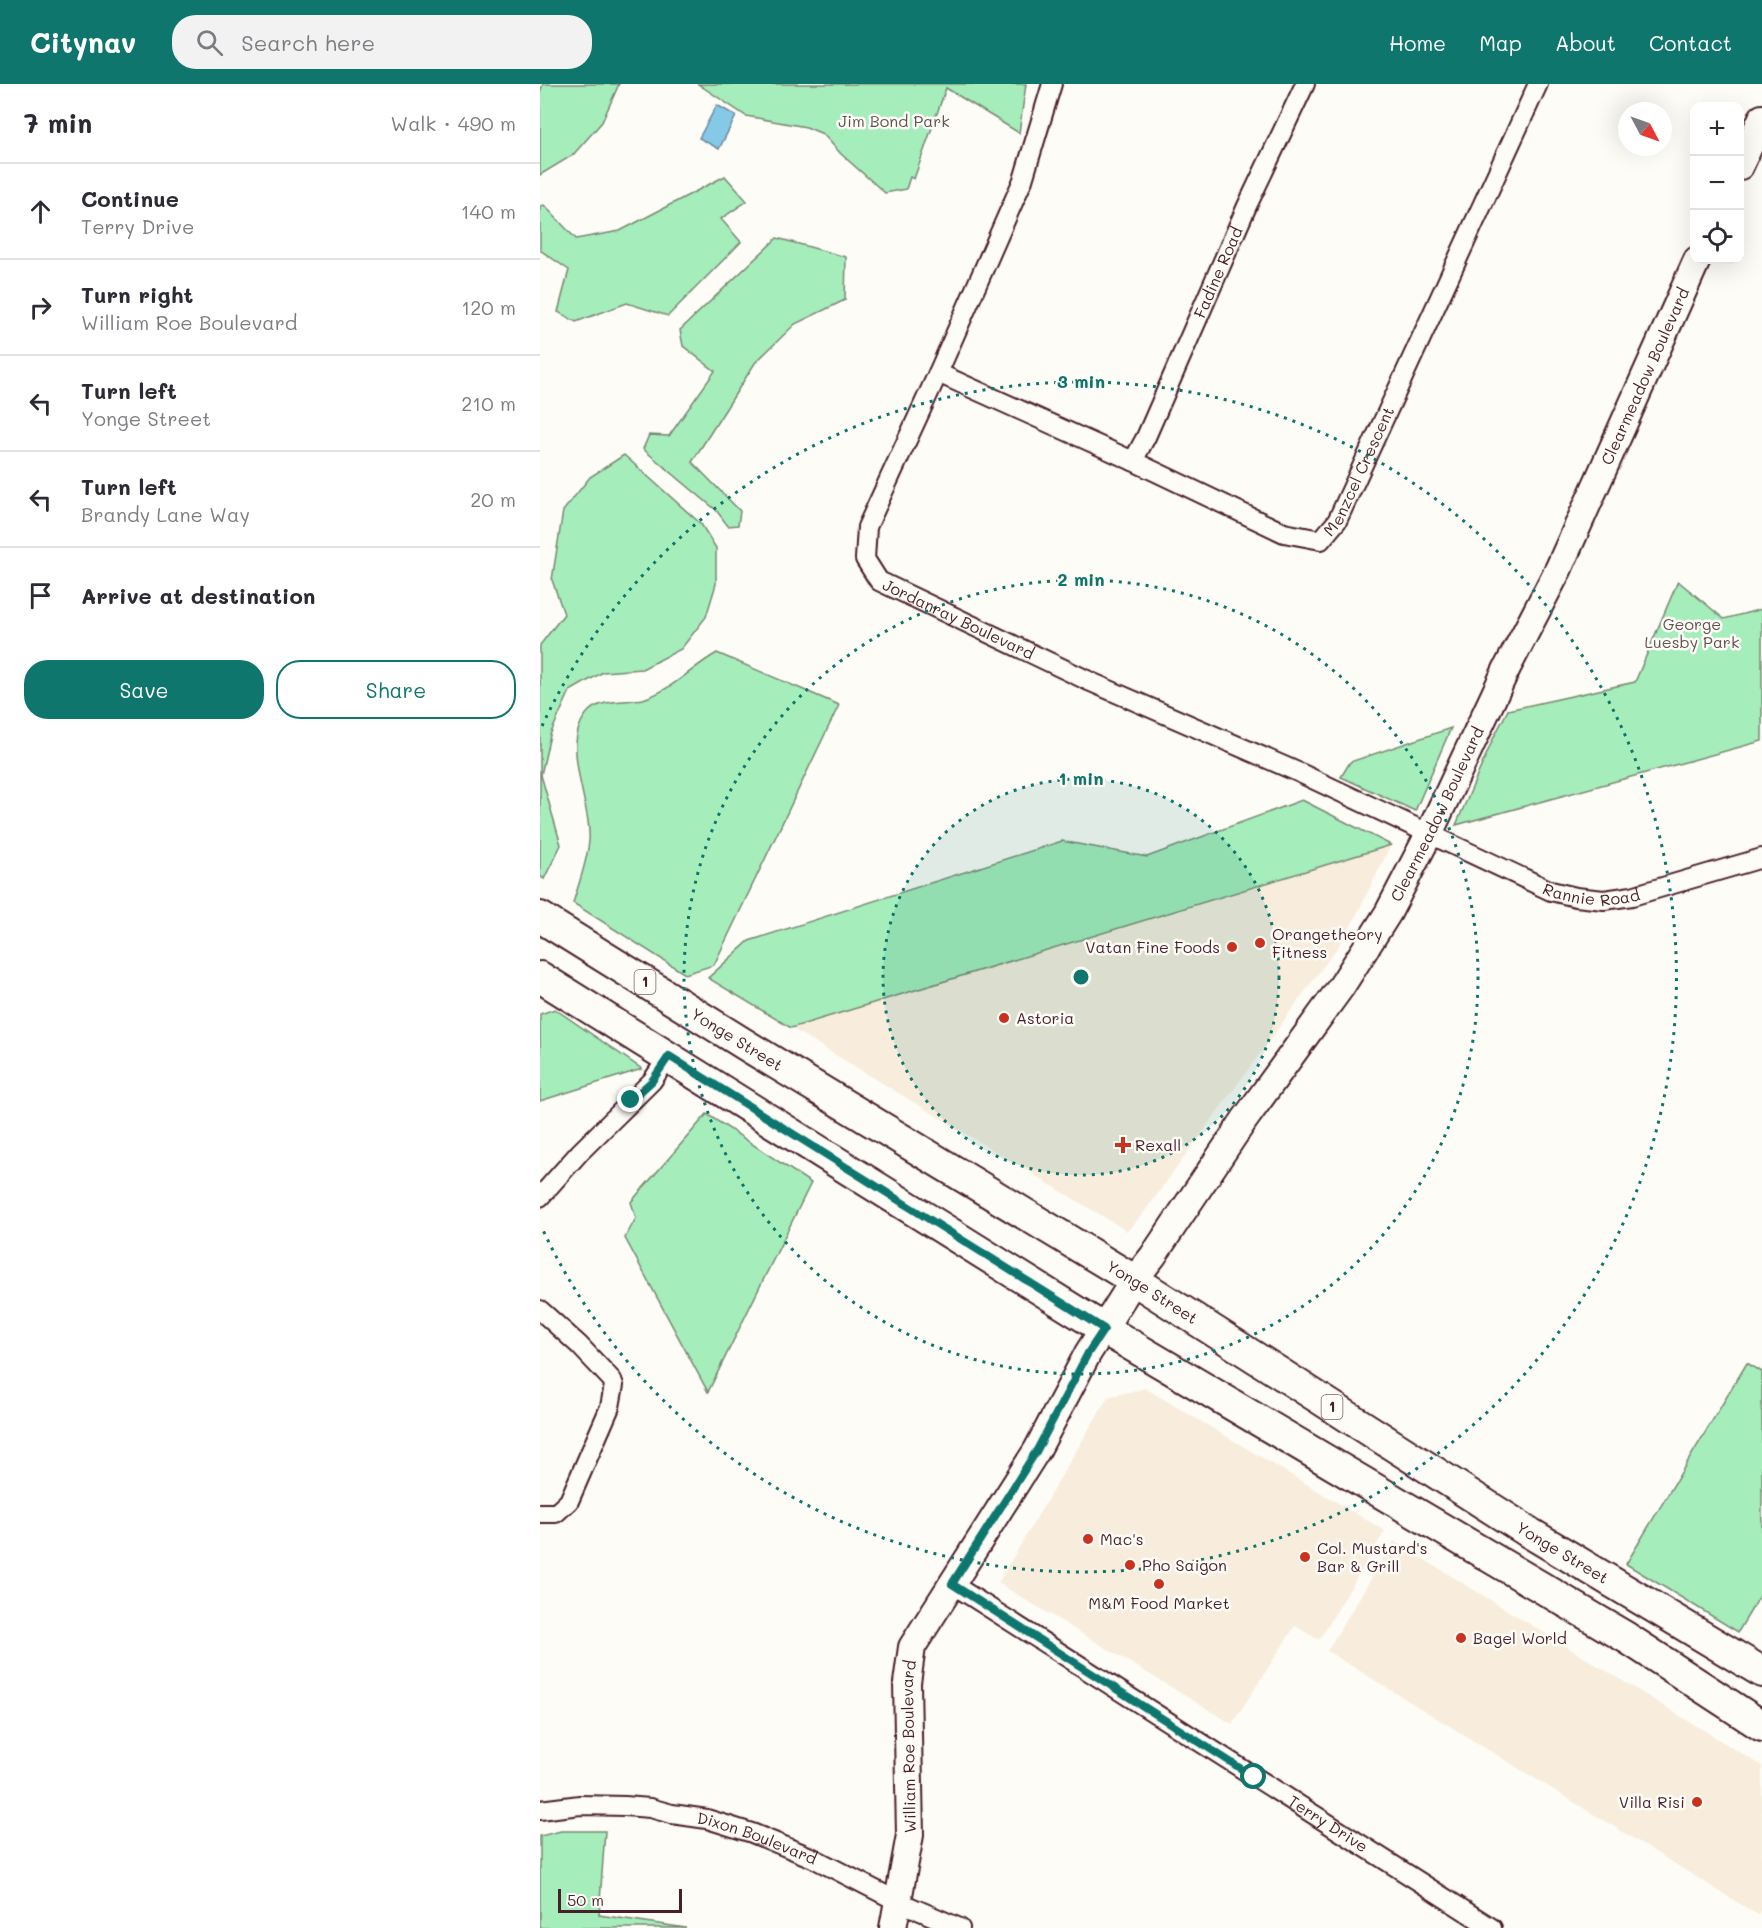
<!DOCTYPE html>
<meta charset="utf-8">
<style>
:root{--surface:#fff;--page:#f2f2f3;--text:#2b2b33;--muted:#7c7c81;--line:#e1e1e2;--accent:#0f766e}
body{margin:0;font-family:Mali,sans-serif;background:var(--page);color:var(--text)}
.controls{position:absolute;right:18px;top:18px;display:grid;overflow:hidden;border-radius:12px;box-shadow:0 6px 24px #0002}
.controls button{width:54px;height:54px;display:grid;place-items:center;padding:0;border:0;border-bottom:2px solid var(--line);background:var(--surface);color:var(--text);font:30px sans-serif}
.compass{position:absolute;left:1078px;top:18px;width:54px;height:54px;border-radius:50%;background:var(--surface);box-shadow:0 6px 24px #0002;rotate:131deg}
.scale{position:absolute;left:18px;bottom:15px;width:124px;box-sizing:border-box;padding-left:6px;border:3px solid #4a1f2b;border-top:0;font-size:16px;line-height:21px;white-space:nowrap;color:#4a1f2b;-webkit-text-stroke:4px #fdfcf7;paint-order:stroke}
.stop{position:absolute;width:18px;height:18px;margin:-14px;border:4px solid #0f766e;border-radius:50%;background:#fff}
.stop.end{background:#0f766e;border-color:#fff;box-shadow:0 2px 6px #0008}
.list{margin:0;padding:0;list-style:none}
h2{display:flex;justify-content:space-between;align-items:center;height:78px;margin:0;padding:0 24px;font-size:26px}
h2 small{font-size:20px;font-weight:400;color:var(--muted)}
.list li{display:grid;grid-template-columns:39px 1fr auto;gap:18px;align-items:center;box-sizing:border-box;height:96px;padding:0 24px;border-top:2px solid var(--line)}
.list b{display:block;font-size:22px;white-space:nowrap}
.list p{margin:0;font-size:20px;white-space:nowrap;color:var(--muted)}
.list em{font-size:20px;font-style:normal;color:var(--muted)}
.actions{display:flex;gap:12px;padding:18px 24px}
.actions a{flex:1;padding:14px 0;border:2px solid var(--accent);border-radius:24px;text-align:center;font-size:21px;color:var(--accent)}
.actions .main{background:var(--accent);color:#fff}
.icon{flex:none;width:33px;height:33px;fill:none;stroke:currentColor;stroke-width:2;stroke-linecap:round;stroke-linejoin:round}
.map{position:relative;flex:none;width:1222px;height:1844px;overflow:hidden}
header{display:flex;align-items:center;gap:36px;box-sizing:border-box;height:84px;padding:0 30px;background:var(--accent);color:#fff}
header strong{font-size:28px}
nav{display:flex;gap:33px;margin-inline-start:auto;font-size:21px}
.search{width:420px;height:54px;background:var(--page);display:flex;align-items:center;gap:15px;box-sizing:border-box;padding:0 21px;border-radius:24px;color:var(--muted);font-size:22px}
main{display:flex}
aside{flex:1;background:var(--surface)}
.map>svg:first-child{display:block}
.built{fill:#f8eddc}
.green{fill:#a5edba;stroke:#788672;stroke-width:1.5}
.water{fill:#85c9e6;stroke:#6d859b;stroke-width:1.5}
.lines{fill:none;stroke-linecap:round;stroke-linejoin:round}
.street-casing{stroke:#4a1f2b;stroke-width:22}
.secondary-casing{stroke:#4a1f2b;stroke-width:30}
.primary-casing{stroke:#4a1f2b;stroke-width:34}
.street{stroke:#fdfcf7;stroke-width:18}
.secondary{stroke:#fdfcf7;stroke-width:26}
.primary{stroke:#fdfcf7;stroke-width:30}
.route{stroke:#0f766e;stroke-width:8}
.ring{fill:none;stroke:#0f766e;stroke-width:3;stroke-dasharray:3 6}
.poi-dot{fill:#c8321e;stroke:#fdfcf7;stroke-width:2}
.labels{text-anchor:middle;stroke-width:5;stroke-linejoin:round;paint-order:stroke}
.shield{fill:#fdfcf7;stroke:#806168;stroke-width:1.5}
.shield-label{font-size:15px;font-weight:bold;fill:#4a1f2b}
.park-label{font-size:16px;fill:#61524f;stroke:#fdfcf7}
.street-label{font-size:16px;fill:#4a1f2b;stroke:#fdfcf7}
.poi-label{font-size:16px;fill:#4a1f2b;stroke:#fdfcf7;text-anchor:start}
.centre{fill:#0f766e;stroke:#fdfcf7;stroke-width:3}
.ring-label{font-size:18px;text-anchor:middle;font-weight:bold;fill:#0f766e;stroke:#fdfcf7;stroke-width:5;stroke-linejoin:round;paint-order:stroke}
</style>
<header>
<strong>Citynav</strong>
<div class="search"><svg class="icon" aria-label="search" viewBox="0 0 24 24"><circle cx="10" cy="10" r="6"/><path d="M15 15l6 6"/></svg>Search here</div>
<nav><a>Home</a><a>Map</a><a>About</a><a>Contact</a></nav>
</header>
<main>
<aside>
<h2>7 min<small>Walk · 490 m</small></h2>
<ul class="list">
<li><svg class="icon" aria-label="ahead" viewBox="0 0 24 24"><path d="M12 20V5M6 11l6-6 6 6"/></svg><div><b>Continue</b><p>Terry Drive</p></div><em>140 m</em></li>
<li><svg class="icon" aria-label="right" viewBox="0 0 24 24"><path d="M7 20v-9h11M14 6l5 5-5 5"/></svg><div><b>Turn right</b><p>William Roe Boulevard</p></div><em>120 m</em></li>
<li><svg class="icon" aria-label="left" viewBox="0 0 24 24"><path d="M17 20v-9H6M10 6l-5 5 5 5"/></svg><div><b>Turn left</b><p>Yonge Street</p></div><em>210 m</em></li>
<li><svg class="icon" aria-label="left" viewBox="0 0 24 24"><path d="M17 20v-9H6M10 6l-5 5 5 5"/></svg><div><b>Turn left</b><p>Brandy Lane Way</p></div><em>20 m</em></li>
<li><svg class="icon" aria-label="arrive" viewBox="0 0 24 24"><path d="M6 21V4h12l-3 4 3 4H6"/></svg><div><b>Arrive at destination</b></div></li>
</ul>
<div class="actions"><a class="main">Save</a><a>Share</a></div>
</aside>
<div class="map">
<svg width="1222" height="1844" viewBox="0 0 1222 1844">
<rect width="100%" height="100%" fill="#fdfcf7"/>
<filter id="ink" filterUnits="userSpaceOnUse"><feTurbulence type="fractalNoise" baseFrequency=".0167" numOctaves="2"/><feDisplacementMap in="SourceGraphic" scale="12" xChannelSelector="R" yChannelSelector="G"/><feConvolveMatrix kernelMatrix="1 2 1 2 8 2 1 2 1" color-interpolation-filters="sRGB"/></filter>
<g filter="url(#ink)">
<g class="built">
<path d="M851,761L807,850L602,1131L587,1147L251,944Z"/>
<path d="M605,1304L845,1447L779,1556L755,1542L692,1640L458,1499L568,1313Z"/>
<path d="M854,1457L1222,1682V1825L1218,1831L787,1567Z"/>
</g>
<g class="green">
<path d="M3,0H79L62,38L33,71L0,91V8Z"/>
<path d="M158,0H486L479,49L406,4L374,95L370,93L366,105L345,109L301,70L283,50L266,43L206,32Z"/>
<path d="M185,92L207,117L181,135L201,158L128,232L87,219L36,238L18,228L29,186L0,166V122L4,121L36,155L80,147Z"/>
<path d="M237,154L306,173L305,216L255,240L215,279L152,378L200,427L198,441L188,442L176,426L103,365L109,351L129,352L175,287L143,262L140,246Z"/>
<path d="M84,371L161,440L176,464V500L166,533L141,565L102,585L63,588L30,607L10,651L1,691L21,761L4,795L0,792V561L24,530L12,496L23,427L50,393Z"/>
<path d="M1138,497L1184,535L1222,525V657L916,741L953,655L968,626L1095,598Z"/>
<path d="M177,569L299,621L174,881L145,890L33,819C39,799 47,778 49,757C52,719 18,659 49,627C61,615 88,618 103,615C131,607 152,583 177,569Z"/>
<path d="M911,644L875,727L801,693L810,678Z"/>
<path d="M762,716L851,761L251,944L168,894L209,857L522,757L607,773Z"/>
<path d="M15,925L102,985L0,1017V930Z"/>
<path d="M167,1030L271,1099L168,1308L85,1154L96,1134L91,1118Z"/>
<path d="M1207,1279L1222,1288V1508L1198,1548L1086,1480Z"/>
<path d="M21,1747H65L59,1831L146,1844H0V1752Z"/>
</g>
<path class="water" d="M177,21L196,32L179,65L159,54Z"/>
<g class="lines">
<defs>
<g id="street">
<path id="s1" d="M512,0L483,96L398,289L327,443L325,475L339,497L551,598L760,689L1011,807L1036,813L1064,816L1092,812L1222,774"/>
<path id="s2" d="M398,289L593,377L744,449L781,456L797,437L998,0"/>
<path id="s3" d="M593,377L606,353L707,122L765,0"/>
<path d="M0,1113L40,1068L112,997L129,972"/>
<path d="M0,1226L39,1261L72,1296L74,1301L70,1323L29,1417L16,1429H0"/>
<path id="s4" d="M412,1500L952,1844"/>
<path id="s5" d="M0,1726L40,1721L85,1722L110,1724L132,1730L167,1735L212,1749L273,1774L357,1817L420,1844"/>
</g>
<g id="secondary">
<path d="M1200,82L1222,34"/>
<path id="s6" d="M353,1844L370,1751L367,1599L372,1563L497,1366L548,1269L594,1196L613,1172L705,1035L801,903L848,829L889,750L967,584L1018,486L1157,176"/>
</g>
<g id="primary">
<path id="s7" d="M0,833L209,963L594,1196L990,1449L1222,1588"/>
<path d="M0,893L564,1245L1087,1554L1222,1642"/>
</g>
</defs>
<use href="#street" class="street-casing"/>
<use href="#secondary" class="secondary-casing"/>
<use href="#primary" class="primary-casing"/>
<use href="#street" class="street"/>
<use href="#secondary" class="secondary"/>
<use href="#primary" class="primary"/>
</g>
</g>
<g class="lines" filter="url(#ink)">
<path class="route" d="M91,1016L112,997L129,972L564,1245L548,1269L497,1366L412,1500L714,1693"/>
</g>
<circle cx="541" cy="893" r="198" fill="#0f766e" fill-opacity=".12"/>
<g class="ring">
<circle cx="541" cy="893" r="198"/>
<circle cx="541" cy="893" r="397"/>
<path d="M2 642A595 595 0 1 1 2 1144"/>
</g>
<g class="poi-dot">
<circle cx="720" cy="859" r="6"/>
<circle cx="692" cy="863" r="6"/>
<circle cx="464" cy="934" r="6"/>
<path d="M580 1052h6v6h6v6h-6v6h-6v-6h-6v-6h6z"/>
<circle cx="548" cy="1455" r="6"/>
<circle cx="765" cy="1473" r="6"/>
<circle cx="590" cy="1481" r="6"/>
<circle cx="619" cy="1500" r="6"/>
<circle cx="921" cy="1554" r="6"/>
<circle cx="1157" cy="1718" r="6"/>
</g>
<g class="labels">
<g class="shield">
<rect x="94.5" y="886" width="21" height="24" rx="4.5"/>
<rect x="781.5" y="1311" width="21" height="24" rx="4.5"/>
</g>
<g class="shield-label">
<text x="105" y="903">1</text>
<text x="792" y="1328">1</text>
</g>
<g class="park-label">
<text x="354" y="43">Jim Bond Park</text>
<text x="1152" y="546">George<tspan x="1152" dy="18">Luesby Park</tspan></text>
</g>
<g class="street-label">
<text dy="6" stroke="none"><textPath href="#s3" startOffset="207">Fadine Road</textPath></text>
<text dy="6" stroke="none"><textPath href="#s6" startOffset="1754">Clearmeadow Boulevard</textPath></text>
<text dy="6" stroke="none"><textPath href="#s2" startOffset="498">Menzcel Crescent</textPath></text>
<text dy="6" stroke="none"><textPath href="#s1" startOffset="627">Jordanray Boulevard</textPath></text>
<text dy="6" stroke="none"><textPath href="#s6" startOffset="1269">Clearmeadow Boulevard</textPath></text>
<text dy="6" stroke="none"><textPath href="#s1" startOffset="1320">Rannie Road</textPath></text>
<text dy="6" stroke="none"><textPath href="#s7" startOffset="232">Yonge Street</textPath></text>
<text dy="6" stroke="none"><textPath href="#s7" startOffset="718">Yonge Street</textPath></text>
<text dy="6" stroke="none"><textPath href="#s7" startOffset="1204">Yonge Street</textPath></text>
<text dy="6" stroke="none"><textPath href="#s6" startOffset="183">William Roe Boulevard</textPath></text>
<text dy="6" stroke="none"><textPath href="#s4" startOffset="446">Terry Drive</textPath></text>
<text dy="6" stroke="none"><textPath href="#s5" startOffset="222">Dixon Boulevard</textPath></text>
</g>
<g class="poi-label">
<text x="732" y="856">Orangetheory<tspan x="732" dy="18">Fitness</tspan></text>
<text x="680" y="869" text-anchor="end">Vatan Fine Foods</text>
<text x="476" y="940">Astoria</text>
<text x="595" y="1067">Rexall</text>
<text x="560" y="1461">Mac's</text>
<text x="777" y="1470">Col. Mustard's<tspan x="777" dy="18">Bar &amp; Grill</tspan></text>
<text x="602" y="1487">Pho Saigon</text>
<text x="619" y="1525" text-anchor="middle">M&amp;M Food Market</text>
<text x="933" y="1560">Bagel World</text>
<text x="1145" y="1724" text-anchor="end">Villa Risi</text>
</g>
</g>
<circle cx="541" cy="893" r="9" class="centre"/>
<g class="ring-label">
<text x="541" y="304">3 min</text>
<text x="541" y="502">2 min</text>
<text x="541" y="701">1 min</text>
</g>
</svg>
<div class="controls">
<button>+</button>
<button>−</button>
<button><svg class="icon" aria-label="locate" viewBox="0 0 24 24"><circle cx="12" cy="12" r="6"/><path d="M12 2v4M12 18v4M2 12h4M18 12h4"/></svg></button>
</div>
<svg class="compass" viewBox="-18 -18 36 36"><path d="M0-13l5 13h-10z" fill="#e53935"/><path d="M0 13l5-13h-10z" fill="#7c7c81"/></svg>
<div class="scale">50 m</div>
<div class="stop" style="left:714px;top:1693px"></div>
<div class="stop end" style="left:91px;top:1016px"></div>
</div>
</main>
